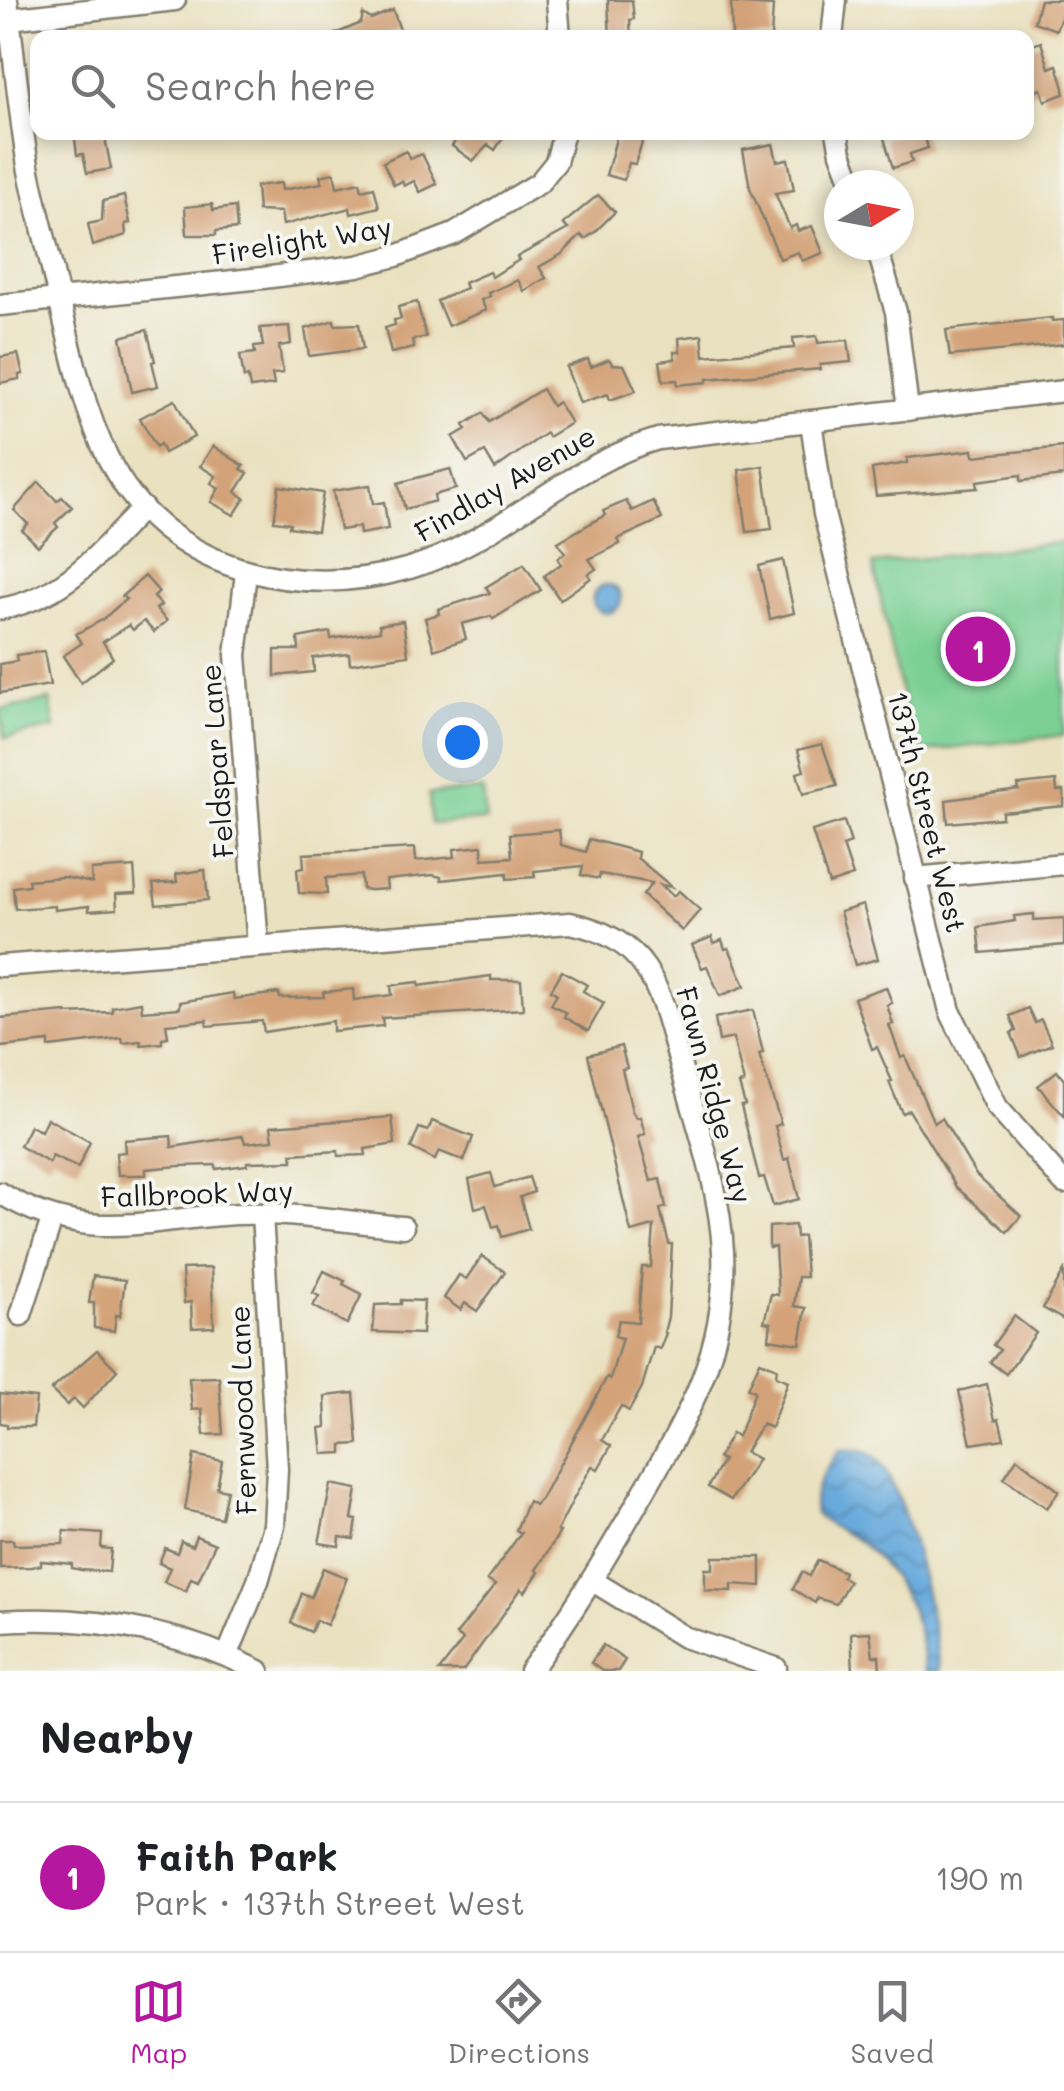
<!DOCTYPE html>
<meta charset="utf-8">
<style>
:root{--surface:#fff;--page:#f6f6f6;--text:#202124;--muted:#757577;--line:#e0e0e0;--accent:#b5179e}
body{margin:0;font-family:Mali,sans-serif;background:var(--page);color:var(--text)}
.compass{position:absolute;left:824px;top:170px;width:90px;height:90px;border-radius:50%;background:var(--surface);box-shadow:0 5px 15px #0003;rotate:80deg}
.you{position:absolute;left:462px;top:742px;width:35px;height:35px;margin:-25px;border:8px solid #fff;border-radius:50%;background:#1a73e8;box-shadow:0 0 0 15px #1a73e833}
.badge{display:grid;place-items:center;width:65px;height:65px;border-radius:50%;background:var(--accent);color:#fff;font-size:32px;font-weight:700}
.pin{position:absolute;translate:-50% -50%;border:5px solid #fff;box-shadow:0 2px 10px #0006}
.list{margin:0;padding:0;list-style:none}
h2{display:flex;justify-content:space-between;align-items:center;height:130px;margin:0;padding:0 40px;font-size:42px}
h2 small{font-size:32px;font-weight:400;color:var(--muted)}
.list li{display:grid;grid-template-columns:65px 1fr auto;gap:30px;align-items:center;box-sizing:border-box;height:150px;padding:0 40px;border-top:2px solid var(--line)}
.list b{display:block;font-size:38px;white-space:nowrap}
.list p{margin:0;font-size:32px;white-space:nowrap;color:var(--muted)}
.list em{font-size:32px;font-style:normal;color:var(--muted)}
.icon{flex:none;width:55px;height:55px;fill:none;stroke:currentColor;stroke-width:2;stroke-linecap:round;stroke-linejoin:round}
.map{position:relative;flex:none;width:1064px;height:1671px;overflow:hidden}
.search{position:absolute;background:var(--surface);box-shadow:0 5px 15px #0003;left:30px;right:30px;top:30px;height:110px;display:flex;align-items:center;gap:25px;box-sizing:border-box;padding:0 35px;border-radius:20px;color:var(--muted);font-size:38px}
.sheet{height:280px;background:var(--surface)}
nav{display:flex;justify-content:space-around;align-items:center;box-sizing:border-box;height:140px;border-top:2px solid var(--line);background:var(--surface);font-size:28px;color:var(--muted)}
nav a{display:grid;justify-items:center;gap:5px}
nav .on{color:var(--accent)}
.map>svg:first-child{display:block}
.park{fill:#7bd094;stroke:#4c7658;stroke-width:2.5}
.water{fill:url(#water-waves);stroke:#42637c;stroke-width:2.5}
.building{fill:#d3a278}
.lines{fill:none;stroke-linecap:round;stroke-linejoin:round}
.minor-casing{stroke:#837e6e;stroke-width:25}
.minor{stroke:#fff;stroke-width:20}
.labels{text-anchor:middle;stroke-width:8;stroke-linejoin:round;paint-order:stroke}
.street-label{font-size:28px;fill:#1c1c1c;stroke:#f6f6f2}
</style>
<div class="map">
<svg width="1064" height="1671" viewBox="0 0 1064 1671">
<defs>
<pattern id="water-waves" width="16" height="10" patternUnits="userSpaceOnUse" patternTransform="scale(2.5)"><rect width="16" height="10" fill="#68aadc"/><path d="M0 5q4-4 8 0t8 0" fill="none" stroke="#558ab2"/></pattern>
</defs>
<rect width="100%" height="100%" fill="#f6f6f2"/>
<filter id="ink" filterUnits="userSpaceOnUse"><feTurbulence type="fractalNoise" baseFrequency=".01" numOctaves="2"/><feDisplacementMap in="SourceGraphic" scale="20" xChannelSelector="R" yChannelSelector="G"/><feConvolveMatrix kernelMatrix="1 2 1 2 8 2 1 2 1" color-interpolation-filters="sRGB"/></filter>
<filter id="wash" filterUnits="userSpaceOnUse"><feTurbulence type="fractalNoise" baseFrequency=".0048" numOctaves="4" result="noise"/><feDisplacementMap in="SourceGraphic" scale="40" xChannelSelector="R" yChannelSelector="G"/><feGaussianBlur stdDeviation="2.25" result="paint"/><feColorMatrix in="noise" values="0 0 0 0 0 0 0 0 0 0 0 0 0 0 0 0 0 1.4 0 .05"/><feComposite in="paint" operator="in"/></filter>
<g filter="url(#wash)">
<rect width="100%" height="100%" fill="#eae1c0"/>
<g class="park">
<path d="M1064,542V735L914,753L873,564Z"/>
<path d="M50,700L55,728L5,738L0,710Z"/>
<path d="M483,790L486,820L431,824L429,794Z"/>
</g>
<g class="water">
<circle cx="607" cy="599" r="14"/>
<path d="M840,1450C851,1450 861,1449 871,1455C904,1475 937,1630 939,1671H924C922,1620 901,1578 862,1544C848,1532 828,1528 815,1514C810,1490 826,1469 840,1450Z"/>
</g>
<g id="blocks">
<g class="building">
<path d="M608,0H632L634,19L630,20L631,38H610Z"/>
<path d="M1040,0H1064V11L1056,30L1034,22Z"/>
<path d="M731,3L773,6L771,38H732Z"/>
<path d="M393,10L400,30L378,38H326L361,23L363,14L371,19Z"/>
<path d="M1041,42L1049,68L1057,65L1064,88V94L1045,101L1041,89L1026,94V47Z"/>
<path d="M74,132H104L111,169L87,173L83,154L77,155Z"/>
<path d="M461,132H507L495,150L488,145L473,161L452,146Z"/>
<path d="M618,132L644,136L635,164L629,163L624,180L606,175Z"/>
<path d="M902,132H923L928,148L910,154L912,162L893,168L884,138Z"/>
<path d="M773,144L777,161L788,159L794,190L775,193L790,228L796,225L798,231L812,226L823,253L802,261L798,252L780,259L750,188L743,150Z"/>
<path d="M406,151L410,159L422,154L437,184L420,192L414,181L404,186L402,181L394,185L383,162Z"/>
<path d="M334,173L337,187L360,182L362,190L374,187L379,207L351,214L350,208L283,225L281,212L258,211L256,186L281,183L282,190L322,183L320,176Z"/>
<path d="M598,195L615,212L595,232L585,239L581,235L562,254L539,267L546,278L524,291L518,280L488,293L490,296L481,300L486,310L448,326L437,301L466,288L464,283L489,272L492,277L519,260L517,257L568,229L563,224Z"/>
<path d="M124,196L130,223L125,224L126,235L93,246L88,224L102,221L103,201Z"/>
<path d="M212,204L213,210L235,207L237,229L216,231V235H187L185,207Z"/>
<path d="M417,302L426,337L412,340L414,348L391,353L385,328L395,325L394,320L401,319L398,307Z"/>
<path d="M1052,318V321L1064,320V344L950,356L946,330Z"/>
<path d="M334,320L335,325L359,324L363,349L309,356L305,329Z"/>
<path d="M289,326L291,344L279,346L283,373L272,374L274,385L250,388L248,377L244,378L240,355L255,353L254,347L263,346L260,328Z"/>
<path d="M147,330L155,361L152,362L158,386L132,392L121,337Z"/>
<path d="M702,335L704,356L794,348L793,338L817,336L818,343L848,340L851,362L820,365V369L707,379V382L678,385L677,380L663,381L660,361L675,359L674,352H680L679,338Z"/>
<path d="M18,354L23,374L19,375V379L0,383V357Z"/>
<path d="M588,359L591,367L609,359L612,364L624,365L636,391L610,400L608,394L580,403L566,367Z"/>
<path d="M542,389L552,406L558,402L571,423L548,437L546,433L495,469L485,452L467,462L453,437L466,429L464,425L483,413L489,422Z"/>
<path d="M175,400L194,437L164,453L160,444L156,447L140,418Z"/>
<path d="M213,446L244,466L241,469L248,473L236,492L245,498L234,515L211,502L219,488L211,483L216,476L200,466Z"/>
<path d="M1064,447V476L1021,481V475L977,481L978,488L876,496L872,469L907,463V458L973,450L974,456Z"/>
<path d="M763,466L772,529L747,532L739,470Z"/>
<path d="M450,469L456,489L434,495L435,501L405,509L398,483Z"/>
<path d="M39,482L57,501L62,497L72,507L55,523L58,527L38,546L22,530L28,524L14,510Z"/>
<path d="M370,485L373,504L384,502L388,529L360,534L359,527L340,530L333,491Z"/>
<path d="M279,486L323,493L317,531L289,527L290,523L274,521Z"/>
<path d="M626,501L632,511L653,501L662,519L618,539L620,544L589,559L596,569L588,574L591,578L560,600L544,576L561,564L558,558L565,553L558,542L605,515L603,511Z"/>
<path d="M783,560L794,613L770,619L759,566Z"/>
<path d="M524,564L541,590L493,619L491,616L462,624L466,639L434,650L425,618L439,614L438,609L490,593L486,587Z"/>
<path d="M145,576L159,592L154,597L161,605L156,609L167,621L154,632L144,621L133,630L129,625L103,642L113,658L81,683L63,656L82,643L76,634L102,620L126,599L122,596Z"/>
<path d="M403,621L408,655L350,664L349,654L313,658L314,672L275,676V650H299L298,638L330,632L331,639L380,631L379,625Z"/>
<path d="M44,651L50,685L0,693V664L17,661L16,655Z"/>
<path d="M822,744L837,786L803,794L797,773L804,771L798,750Z"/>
<path d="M1056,781L1057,791H1064V806L1002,812V818L948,823L946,800L1019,790L1018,785Z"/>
<path d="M844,821L851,843L843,846L853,876L829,884L812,831Z"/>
<path d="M559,830L561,845L586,852L589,839L638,852L637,858L672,887L661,885L673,896L679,891L700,910L682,931L643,895L652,883L600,874L599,879L581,875L583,866L534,871L535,877L507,879V873L441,880V877L433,875L386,880L387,889L371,890L362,889L361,875L326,878L327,894L299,893L297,869L304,868L303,854L415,848L416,861L455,857L454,849L482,846L483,859L512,857L510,834Z"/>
<path d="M134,867L136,893L116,894L117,909L89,911V906L55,910V906L15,909L13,887L29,885L28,880L63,877L92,883L91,870Z"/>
<path d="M205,870L208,900L156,905L153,884L177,882L176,874Z"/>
<path d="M863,905L878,959L855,965L840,912Z"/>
<path d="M1034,914V920L1064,918V945L981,953L978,927L1015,921L1014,916Z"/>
<path d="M712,937L714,943L722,940L725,949L729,948L745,986L720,996L707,966L702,968L692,945Z"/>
<path d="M562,971L587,985L583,991L604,1003L588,1031L564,1017L566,1013L551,1004L557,994L551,990Z"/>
<path d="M491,976V980H521L523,1009L382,1018L383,1026L333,1031V1021L264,1032L262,1021L207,1026V1020L166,1024L168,1037L162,1038V1043L141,1045V1041L123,1043L122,1038L49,1047V1042L0,1047V1018L66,1012V1014L112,1012V1007L141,1002L142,1011L180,1008V1002L233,993L234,999L279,993L280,998L324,997L323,992L353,989L354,1000L392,995L391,986L401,984L419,982V986Z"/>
<path d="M886,987L892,1003L887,1005L893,1024L889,1025L901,1058L905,1056L934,1123L942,1118L976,1175L1021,1216L1007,1232L956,1187L909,1110L902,1113L889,1082L892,1081L877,1047L872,1049L854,998Z"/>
<path d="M1028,1008L1035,1023L1041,1020L1052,1044L1021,1057L1011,1033L1016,1031L1010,1016Z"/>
<path d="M753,1010L763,1053L759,1054L781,1124L775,1126L784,1160L789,1158L799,1199L773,1206L764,1177L759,1178L741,1106L745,1105L739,1084L744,1083L733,1038L719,1041L715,1018Z"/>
<path d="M621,1046L627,1068L622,1069L632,1111L636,1118L640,1117L645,1134L638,1137L651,1181L660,1179L666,1207L660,1209L669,1244H672L668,1317L664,1332L666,1333L660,1349L654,1347L642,1387L629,1411L621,1406L602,1440L611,1446L598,1469L592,1466L574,1498L557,1531L560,1532L536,1570L539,1572L525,1592L521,1589L463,1671H439L463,1640L456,1635L495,1585L487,1580L521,1533L516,1530L528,1501L535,1505L541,1499L607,1377L610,1379L622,1338L615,1336L619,1320L638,1322L642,1267H651L654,1226L631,1232L588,1055Z"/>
<path d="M1057,1071L1064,1080V1116L1038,1086Z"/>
<path d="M392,1117L395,1144L365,1149L366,1155L338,1156V1151L292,1154L293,1161L247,1162V1165L216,1169V1165L179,1166L146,1169V1175H118L116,1153L125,1152L124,1140L171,1136L172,1147L243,1136L245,1143L273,1140L271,1126Z"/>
<path d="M47,1118L90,1142L78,1168L52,1156L49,1163L20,1146L30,1126L41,1131Z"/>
<path d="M432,1121L473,1137L464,1161L439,1151L435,1160L411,1148L419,1128L428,1131Z"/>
<path d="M491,1173L495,1187L529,1177L534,1192L520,1197L529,1229L502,1237L499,1225L493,1227L486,1205L475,1208L469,1179Z"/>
<path d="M795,1225L796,1237L803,1236L806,1277H798L794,1306L806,1308L800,1344L769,1339L771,1323L764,1322L771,1294L778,1295L775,1247L769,1248V1227Z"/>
<path d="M482,1256L505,1272L477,1311L465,1303L461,1310L444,1298L459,1275L466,1279Z"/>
<path d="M211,1268L214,1327L192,1328L191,1302L184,1303L182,1269Z"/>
<path d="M324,1271L345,1281L343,1284L362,1294L347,1324L313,1306L319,1296L313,1293Z"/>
<path d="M1064,1271V1320L1043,1308Z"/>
<path d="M93,1276L125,1280L120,1316L116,1315L114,1331L94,1328V1303H89Z"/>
<path d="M401,1300L424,1301L422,1334L373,1332L375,1305L401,1304Z"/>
<path d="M1014,1316L1036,1333L1006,1374L990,1362L1000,1350L993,1345Z"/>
<path d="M97,1350L117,1370L83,1408L74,1399L67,1405L51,1390Z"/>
<path d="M760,1361L777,1368L776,1376L788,1381L771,1428L762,1424L745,1452L758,1459L731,1500L708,1487L723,1460L718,1458L732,1433L738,1437L755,1391L748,1388Z"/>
<path d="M219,1377L223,1434L204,1435L202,1409L192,1410L189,1378Z"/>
<path d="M987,1384L995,1420L999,1419L1004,1439L971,1444L959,1391Z"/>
<path d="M354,1393L358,1444L342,1445V1453L323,1454L320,1428L326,1427L325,1396Z"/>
<path d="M0,1394L36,1398L33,1427H7V1424L0,1423Z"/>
<path d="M194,1455L222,1461L217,1488L227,1490L221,1518L185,1510Z"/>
<path d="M1017,1458L1059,1491L1047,1508L1004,1478Z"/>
<path d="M331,1484L357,1489L352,1519L357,1520L354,1539L340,1537L339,1546L319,1543Z"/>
<path d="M64,1531L102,1534L101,1548L111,1549L109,1572L81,1570L72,1568V1564L41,1561V1565L31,1567L0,1568V1540H13L14,1545L63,1544Z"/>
<path d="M196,1536L215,1544L198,1581L191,1578L186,1591L164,1582L170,1568L159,1563L165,1548L177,1553L181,1541L192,1546Z"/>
<path d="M713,1557H761V1586L732,1584V1591L705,1590V1569H713Z"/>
<path d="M818,1560L844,1572L842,1577L849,1581L836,1604L817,1598L815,1603L793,1589L802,1572L809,1576Z"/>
<path d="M323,1568L347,1578L327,1625L316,1620L311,1632L291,1623L302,1593L311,1597Z"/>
<path d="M870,1632L873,1656H879L880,1671H853L851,1633Z"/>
<path d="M603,1645L625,1660L618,1671H602L591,1663Z"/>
</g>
</g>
</g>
<g filter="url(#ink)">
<use href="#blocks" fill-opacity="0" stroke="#837e6e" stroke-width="2.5"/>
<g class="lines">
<defs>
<g id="minor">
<path d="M7,0C14,55 19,111 28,166C35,203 46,240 54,277C68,335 81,405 108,458C164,571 297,601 410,568C500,541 567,465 658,439L1064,391"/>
<path d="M557,0L560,38"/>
<path d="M0,20L175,0"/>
<path d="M832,38L836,0"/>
<path d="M837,132L841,153L853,185"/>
<path d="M876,245L896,312L908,410"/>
<path d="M0,305L263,278L357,266L396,256L454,234L539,183L556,162L564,132"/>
<path d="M811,421L824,514L950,1011L997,1107L1064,1183"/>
<path d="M246,573L236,655L258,946"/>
<path d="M0,609C65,598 98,553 143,508"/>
<path d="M915,878L1064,864"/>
<path d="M0,966L570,923C650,939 660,990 679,1060C696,1122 720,1187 723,1252C728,1353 685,1421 636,1505C603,1562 570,1618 530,1671"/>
<path d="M0,1193C97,1252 162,1211 264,1214C310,1215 357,1223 403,1227"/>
<path d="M21,1315L52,1219"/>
<path d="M593,1581L684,1637L776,1668"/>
<path d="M0,1621C90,1615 178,1630 259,1671"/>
<path d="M227,1656L258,1581L274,1526L277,1469L262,1214"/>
</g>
</defs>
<use href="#minor" class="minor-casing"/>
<use href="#minor" class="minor"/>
</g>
</g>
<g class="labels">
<g class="street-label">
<text transform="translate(302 241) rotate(-9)" y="10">Firelight Way</text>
<text transform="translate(505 484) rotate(-30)" y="10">Findlay Avenue</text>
<text transform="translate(217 761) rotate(-94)" y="10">Feldspar Lane</text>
<text transform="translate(927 812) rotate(76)" y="10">137th Street West</text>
<text transform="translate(714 1095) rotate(75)" y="10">Fawn Ridge Way</text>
<text transform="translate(197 1194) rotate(-2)" y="10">Fallbrook Way</text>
<text transform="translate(243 1410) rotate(-92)" y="10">Fernwood Lane</text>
</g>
</g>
</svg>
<svg class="compass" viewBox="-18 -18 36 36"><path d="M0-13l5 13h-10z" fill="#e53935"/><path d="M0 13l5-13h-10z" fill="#757577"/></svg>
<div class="you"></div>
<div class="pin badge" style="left:978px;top:649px">1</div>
<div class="search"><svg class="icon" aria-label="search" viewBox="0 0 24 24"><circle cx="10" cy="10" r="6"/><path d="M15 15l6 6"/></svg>Search here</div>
</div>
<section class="sheet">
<h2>Nearby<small></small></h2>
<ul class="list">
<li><span class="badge">1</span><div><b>Faith Park</b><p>Park · 137th Street West</p></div><em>190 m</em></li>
</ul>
</section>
<nav>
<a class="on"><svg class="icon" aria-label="map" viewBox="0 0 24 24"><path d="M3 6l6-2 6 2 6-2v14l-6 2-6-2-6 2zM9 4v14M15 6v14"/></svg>Map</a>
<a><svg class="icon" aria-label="directions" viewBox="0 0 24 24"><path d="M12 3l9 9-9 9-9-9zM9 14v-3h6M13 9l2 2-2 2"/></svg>Directions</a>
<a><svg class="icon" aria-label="saved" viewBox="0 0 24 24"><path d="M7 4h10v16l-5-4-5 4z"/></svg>Saved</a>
</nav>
